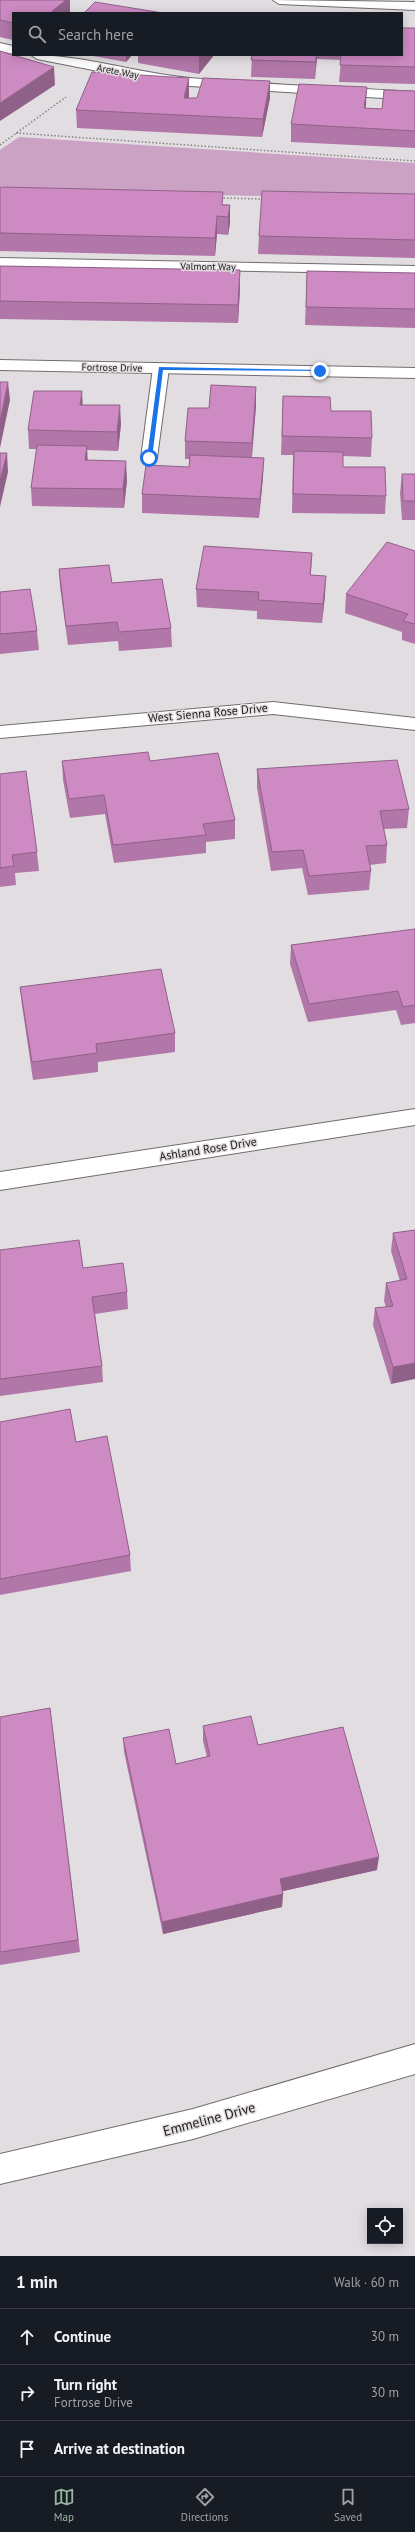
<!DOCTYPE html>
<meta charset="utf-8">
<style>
:root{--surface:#171b24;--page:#242831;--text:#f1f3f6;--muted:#9ea1a6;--line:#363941;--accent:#97b69f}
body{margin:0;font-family:"PT Sans",sans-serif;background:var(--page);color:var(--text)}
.controls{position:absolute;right:12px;bottom:12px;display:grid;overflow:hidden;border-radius:0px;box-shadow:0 2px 10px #0003}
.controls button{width:36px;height:36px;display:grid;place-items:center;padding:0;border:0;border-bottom:1px solid var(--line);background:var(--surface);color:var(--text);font:20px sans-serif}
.stop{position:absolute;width:12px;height:12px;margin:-9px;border:3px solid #1a73e8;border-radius:50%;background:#fff}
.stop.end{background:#1a73e8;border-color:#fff;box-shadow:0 1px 4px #0008}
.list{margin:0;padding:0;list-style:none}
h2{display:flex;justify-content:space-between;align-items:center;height:52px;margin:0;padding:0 16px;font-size:17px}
h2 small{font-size:13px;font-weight:400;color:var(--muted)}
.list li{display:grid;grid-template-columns:26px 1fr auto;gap:12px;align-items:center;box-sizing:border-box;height:56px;padding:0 16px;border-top:1px solid var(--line)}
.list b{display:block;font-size:15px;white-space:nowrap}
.list p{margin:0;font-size:13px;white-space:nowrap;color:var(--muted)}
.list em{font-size:13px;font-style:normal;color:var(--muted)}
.icon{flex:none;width:22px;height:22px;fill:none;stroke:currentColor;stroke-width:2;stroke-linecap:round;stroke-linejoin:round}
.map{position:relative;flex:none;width:415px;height:2256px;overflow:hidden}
.search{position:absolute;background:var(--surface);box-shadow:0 2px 10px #0003;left:12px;right:12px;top:12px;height:44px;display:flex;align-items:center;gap:10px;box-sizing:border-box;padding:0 14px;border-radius:0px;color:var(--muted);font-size:15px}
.sheet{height:220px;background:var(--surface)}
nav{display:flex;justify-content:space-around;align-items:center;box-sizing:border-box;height:56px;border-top:1px solid var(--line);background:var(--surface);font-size:11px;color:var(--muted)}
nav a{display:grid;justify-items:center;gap:2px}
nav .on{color:var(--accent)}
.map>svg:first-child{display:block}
.green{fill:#cca2c4}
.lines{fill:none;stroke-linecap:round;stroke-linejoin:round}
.lane-casing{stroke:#706c6f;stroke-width:2}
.street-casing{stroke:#706c6f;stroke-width:2}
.secondary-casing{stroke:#706c6f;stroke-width:2}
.path{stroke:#858285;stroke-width:1.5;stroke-dasharray:1.5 2;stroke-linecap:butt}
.lane{fill:#fff;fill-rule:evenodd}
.street{fill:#fff;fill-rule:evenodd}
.secondary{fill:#fff;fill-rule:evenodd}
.wall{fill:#b177a8}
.shaded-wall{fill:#906188}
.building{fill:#ce8ac3;stroke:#906188}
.route{fill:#1a73e8}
.labels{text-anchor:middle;stroke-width:3;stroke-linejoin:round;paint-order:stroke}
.far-street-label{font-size:10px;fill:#1c1b1c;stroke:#e2dde1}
.street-label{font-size:12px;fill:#1c1b1c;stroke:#e2dde1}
.near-street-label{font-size:14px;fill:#1c1b1c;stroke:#e2dde1}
</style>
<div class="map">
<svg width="415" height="2256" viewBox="0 0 415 2256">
<rect width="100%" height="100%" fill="#e2dde1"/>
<path class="green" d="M19,137L415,163V200L28,190L0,186V150Z"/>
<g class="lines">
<defs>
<g id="lane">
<path d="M0,43L13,46V54L0,51Z"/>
<path d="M31,55C84,55 136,73 190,78C265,85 340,87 415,92V100L190,86L144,80L37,59Z"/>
<path d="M0,258L415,266V274L0,266Z"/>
<path d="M161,363L169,368L157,458L149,463L141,458L153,368Z"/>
</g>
<g id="street">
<path d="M0,360L415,368V378L0,370Z"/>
<path d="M273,702L415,718V730L273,714L0,738V726Z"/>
<path d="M415,1109V1125L0,1190V1172Z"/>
</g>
<g id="secondary">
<path d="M273,0L415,2V10L279,4Z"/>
<path d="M415,2044V2074L193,2139L0,2184V2154L193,2109Z"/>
</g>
</defs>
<use href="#lane" class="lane-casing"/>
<use href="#street" class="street-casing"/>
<use href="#secondary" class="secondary-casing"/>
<g class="path">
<path d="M16,133L415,161"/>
<path d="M0,145L66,97"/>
<path d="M220,198L263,199"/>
</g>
<use href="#lane" class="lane"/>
<use href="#street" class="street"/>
<use href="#secondary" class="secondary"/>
</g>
<g class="wall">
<path d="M0,0H70V13H13V40L0,37Z"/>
<path d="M415,28V84L339,82L341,60L317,59L315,79L251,77L252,55H402Z"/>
<path d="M88,55H132L126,62Z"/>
<path d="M138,55H214L199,74L138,63Z"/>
<path d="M189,78V98H197L270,81V98L262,137L77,128L76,110Z"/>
<path d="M415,91V148L291,142V124L366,105L365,108L382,109Z"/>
<path d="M0,187L230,205V223L228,235L217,234L215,256L0,251Z"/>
<path d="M415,194V258L258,254L259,236Z"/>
<path d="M0,266L240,288L238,323L0,319Z"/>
<path d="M307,271L415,273V328L305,325Z"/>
<path d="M256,387V406L252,458L263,477L259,518L142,513V494L189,467V459H185V441L209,408Z"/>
<path d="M283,396L331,411L372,438L371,457L343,456V467L386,496L385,514L292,513L293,455H281Z"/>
<path d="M82,405L121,424L118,451L87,450V460L127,480L124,508L32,506L31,488L37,449H29L28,430Z"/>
<path d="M402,474H415V520H402L400,493Z"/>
<path d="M415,551V644L402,640V632L345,613L346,594Z"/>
<path d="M59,569L112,583L171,628L172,647L119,651L118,641L68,645L60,587Z"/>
<path d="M311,575L325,595L322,623L257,619V611L197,607L196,589Z"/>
<path d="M0,592L37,631L39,650L0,654Z"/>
<path d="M62,761H150L235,820V839L206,842V853L114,863L105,814L70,818L63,780Z"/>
<path d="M257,769L409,809L407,828L384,829L387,845L386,863L370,865L371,871L369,890L308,895L302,868L271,871L257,788Z"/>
<path d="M0,774L37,852L39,871L15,873L16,885L0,887Z"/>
<path d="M415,929V1023L401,1025L396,1010L308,1022L290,964L291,945Z"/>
<path d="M20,987L175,1033V1052L98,1062V1072L33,1080L22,1005Z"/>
<path d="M415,1230L391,1384L373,1325L375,1308L386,1307L384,1301L386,1283L400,1281L391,1251L393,1233Z"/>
<path d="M0,1250L83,1268L127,1292L128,1309L95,1314L102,1366L103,1382L0,1396Z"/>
<path d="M0,1422L76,1442L130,1555L131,1571L0,1595Z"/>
<path d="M50,1708L80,1952L0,1965V1717Z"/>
<path d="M203,1726L258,1745L377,1870L283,1891L282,1907L163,1934L124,1752L123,1738L176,1764L207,1757L203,1741Z"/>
</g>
<g class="shaded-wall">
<path d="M66,0H70V13H50Z"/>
<path d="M126,55H132L126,62Z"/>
<path d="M200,55H214L199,74V56Z"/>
<path d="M316,55H317L315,79Z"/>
<path d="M54,67L55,85L0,121V103Z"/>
<path d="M189,78V95L185,115L184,98Z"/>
<path d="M270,81V98L262,137L263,119Z"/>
<path d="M367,87L366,105L363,126L364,108Z"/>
<path d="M230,205V223L228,235V217Z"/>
<path d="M217,216V234L215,256V238Z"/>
<path d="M240,270V288L238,323V305Z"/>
<path d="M8,382L10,400L0,448V422Z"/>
<path d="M256,387V406L251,461L252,443Z"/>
<path d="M82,391L83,410L80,405Z"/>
<path d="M120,405L121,424L118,451L117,432Z"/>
<path d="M87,446L88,465L85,460Z"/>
<path d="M7,453L8,472L0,507V481Z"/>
<path d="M264,458L263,477L259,518L260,499Z"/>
<path d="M126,461L127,480L124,508L123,489Z"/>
<path d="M312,553L311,572L309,593L310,575Z"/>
<path d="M326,576L325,595L322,623L323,604Z"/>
<path d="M415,1363V1379L391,1384L393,1367Z"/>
<path d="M379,1857L377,1870L279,1892L280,1879Z"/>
<path d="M283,1894L282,1907L163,1934L162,1922Z"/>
</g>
<g class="building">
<path d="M0,0H66L50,13H13V23L0,20Z"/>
<path d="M95,2L163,13H84Z"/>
<path d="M402,28H415V67L340,65L341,55H402Z"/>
<path d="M0,51L13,55L54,67L0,103Z"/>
<path d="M191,55H200L199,56Z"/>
<path d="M252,55H316V62L251,60Z"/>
<path d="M92,72L189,78L184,98H197L203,78L270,81L263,119L76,110Z"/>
<path d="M299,84L367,87L364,108L382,109L384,90L415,91V131L291,124Z"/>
<path d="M0,187L223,192L222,205H230L228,217L217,216L215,238L0,233Z"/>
<path d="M262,191L415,194V240L259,236Z"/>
<path d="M0,266L240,270L238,305L0,301Z"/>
<path d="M307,271L415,273V309L306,307Z"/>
<path d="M0,382H8L0,422Z"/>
<path d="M211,385L256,387L252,443L185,441L188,408H209Z"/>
<path d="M34,391H82L80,405H120L117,432L28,430Z"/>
<path d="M283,396L330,397L331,411H371L372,438L282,436Z"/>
<path d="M37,445L87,446L85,460L126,461L123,489L31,488Z"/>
<path d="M294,451L343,452V467H385L386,496L293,494Z"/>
<path d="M0,453H7L0,481Z"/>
<path d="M190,455L264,458L260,499L142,494L146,465L189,467Z"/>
<path d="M402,474H415V501H403Z"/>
<path d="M387,542L415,551V624L403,621L408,614L346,594Z"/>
<path d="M204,546L312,553L310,575L326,576L323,604L258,600L259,592L196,589Z"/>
<path d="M109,565L112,583L162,579L171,628L119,632L117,622L66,626L59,569Z"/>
<path d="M30,589L37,631L0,634V592Z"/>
<path d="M148,752L150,761L218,753L235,820L203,824L206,835L113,845L104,795L69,799L62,761Z"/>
<path d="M397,760L409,809L380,811L387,845L366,846L371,871L309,876L303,850L272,852L257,769Z"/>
<path d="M26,771L37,852L12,855L14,866L0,868V774Z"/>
<path d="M415,929V1005L403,1007L398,991L309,1004L291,945Z"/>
<path d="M161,969L175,1033L96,1044L97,1053L32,1062L20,987Z"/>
<path d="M415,1230V1363L393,1367L375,1308L393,1306L386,1283L407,1279L393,1233Z"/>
<path d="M79,1240L83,1268L123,1263L127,1292L92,1297L102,1366L0,1379V1250Z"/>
<path d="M70,1409L76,1442L107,1436L130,1555L0,1579V1422Z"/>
<path d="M50,1708L78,1940L0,1952V1717Z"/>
<path d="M251,1716L258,1745L343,1727L379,1857L280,1879L283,1894L162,1922L123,1738L169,1729L176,1764L210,1756L203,1726Z"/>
</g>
<path class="route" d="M159,367L320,370L322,371L163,370L152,458L149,459L147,458Z"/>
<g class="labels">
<g class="far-street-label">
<text transform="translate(118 71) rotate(11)" y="4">Arete Way</text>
<text transform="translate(208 266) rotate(1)" y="4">Valmont Way</text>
<text transform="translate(112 367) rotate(1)" y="4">Fortrose Drive</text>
</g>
<g class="street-label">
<text transform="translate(208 713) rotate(-5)" y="4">West Sienna Rose Drive</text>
<text transform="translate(208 1149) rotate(-9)" y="4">Ashland Rose Drive</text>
</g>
<g class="near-street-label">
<text transform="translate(209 2119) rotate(-15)" y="5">Emmeline Drive</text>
</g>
</g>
</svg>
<div class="controls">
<button><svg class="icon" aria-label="locate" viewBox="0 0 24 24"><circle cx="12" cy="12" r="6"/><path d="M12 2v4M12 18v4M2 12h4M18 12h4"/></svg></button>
</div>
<div class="stop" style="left:149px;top:458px"></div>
<div class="stop end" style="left:320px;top:371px"></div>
<div class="search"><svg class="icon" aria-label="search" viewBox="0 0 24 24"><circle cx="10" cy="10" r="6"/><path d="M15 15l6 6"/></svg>Search here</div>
</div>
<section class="sheet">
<h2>1 min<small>Walk · 60 m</small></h2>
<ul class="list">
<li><svg class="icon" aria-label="ahead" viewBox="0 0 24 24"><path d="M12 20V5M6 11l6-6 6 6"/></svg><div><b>Continue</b></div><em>30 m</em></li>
<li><svg class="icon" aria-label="right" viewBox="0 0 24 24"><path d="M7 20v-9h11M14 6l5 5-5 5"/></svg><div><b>Turn right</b><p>Fortrose Drive</p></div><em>30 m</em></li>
<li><svg class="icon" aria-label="arrive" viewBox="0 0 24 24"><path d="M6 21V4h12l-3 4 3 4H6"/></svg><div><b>Arrive at destination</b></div></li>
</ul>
</section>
<nav>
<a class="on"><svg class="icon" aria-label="map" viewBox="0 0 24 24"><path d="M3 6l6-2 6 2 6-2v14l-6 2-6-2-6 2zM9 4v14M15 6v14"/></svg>Map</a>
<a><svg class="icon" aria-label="directions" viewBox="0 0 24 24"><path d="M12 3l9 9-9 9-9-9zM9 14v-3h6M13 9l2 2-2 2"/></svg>Directions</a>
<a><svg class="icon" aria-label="saved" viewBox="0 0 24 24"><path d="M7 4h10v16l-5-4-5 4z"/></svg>Saved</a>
</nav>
